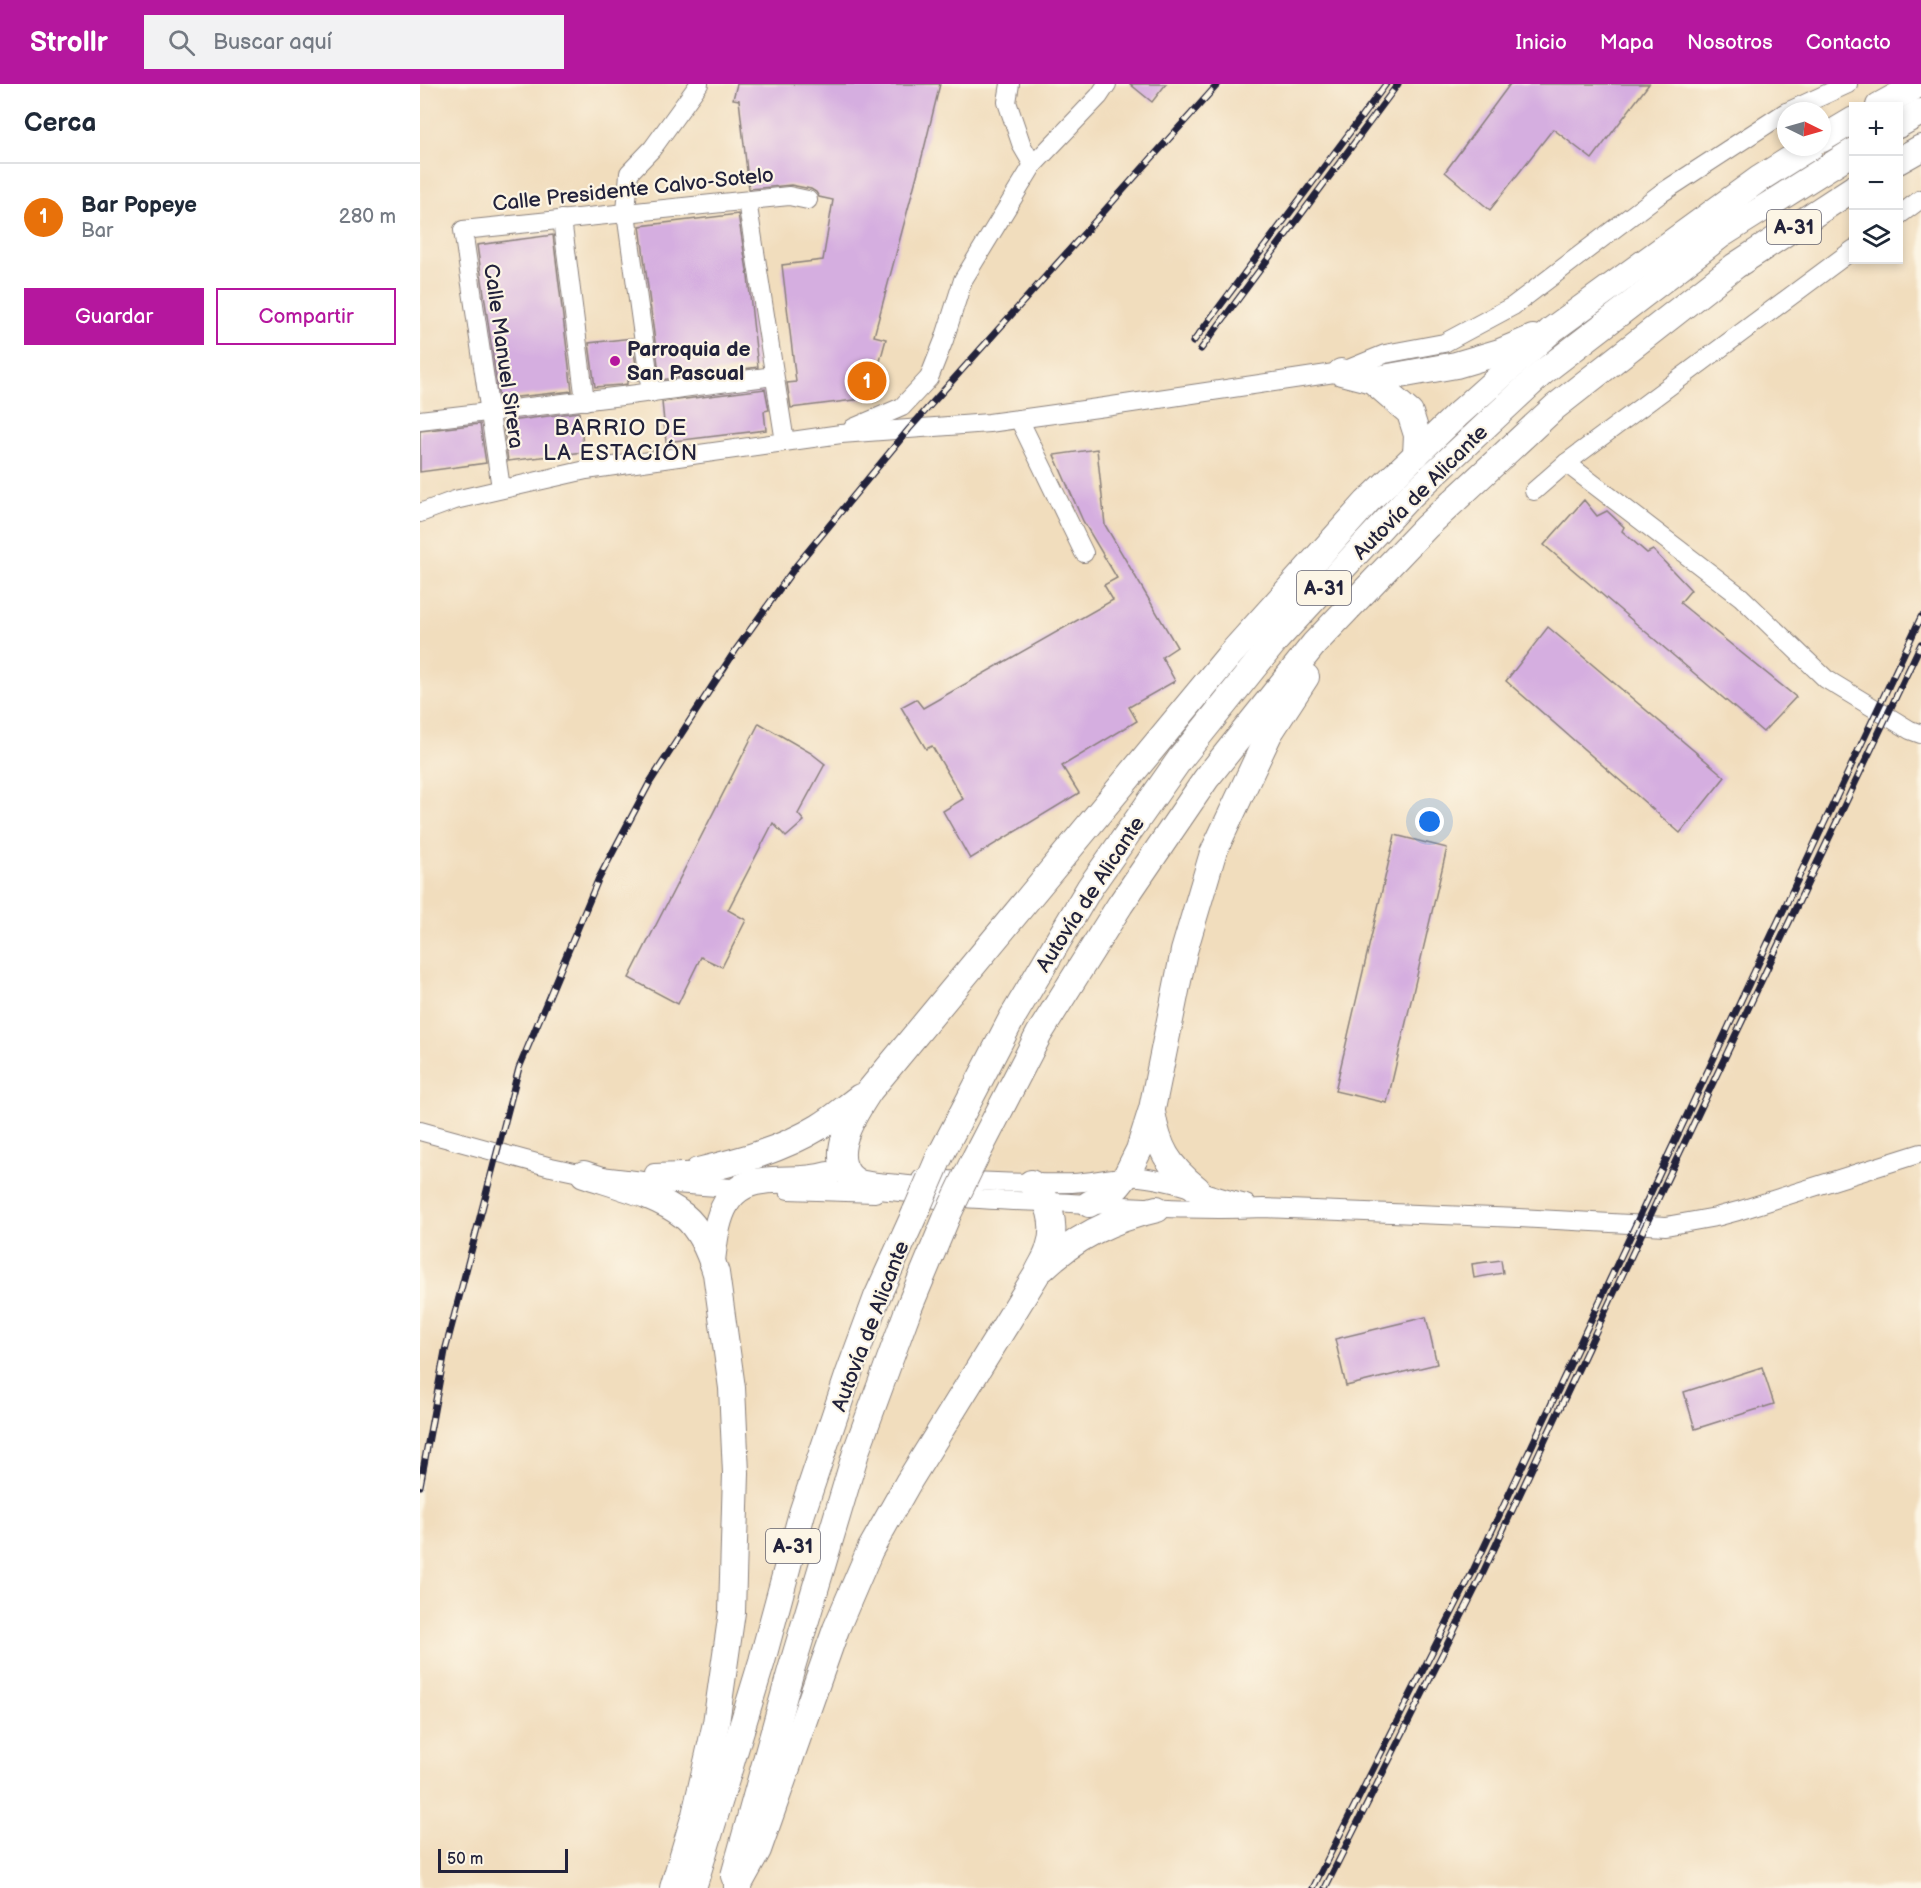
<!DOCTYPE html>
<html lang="es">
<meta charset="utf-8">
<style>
:root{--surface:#fff;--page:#f2f2f3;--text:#1f2937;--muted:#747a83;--line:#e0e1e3;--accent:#b5179e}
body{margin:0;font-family:"Balsamiq Sans",sans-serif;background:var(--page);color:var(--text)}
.controls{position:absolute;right:18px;top:18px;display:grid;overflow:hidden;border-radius:0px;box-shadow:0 3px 9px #0003}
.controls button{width:54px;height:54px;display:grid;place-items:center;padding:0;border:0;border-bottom:2px solid var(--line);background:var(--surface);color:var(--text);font:30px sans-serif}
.compass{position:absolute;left:1357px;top:18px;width:54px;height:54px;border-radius:50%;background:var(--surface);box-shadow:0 3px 9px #0003;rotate:95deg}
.scale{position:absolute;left:18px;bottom:15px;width:130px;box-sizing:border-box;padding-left:6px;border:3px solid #22223b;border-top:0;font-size:16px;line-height:21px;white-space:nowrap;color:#22223b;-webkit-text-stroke:4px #fcf5e5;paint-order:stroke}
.you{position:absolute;left:1010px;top:738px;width:21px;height:21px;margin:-15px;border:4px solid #fff;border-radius:50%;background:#1a73e8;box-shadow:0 0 0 9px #1a73e833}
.badge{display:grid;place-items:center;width:39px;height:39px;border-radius:50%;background:var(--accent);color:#fff;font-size:20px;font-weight:700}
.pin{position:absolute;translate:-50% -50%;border:3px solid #fff;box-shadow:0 2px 6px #0006}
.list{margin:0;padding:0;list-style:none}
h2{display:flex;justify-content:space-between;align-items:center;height:78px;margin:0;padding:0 24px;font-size:26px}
h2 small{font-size:20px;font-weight:400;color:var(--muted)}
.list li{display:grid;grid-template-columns:39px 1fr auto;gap:18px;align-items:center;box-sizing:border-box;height:108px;padding:0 24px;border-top:2px solid var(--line)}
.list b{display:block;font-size:22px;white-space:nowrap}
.list p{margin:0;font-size:20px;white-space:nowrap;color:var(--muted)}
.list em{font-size:20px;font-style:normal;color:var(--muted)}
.actions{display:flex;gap:12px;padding:18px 24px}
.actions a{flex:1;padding:14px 0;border:2px solid var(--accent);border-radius:0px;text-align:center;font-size:21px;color:var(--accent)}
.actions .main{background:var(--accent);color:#fff}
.icon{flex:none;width:33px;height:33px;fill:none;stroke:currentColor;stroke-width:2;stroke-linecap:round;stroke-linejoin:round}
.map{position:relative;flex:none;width:1501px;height:1804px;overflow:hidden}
header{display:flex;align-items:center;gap:36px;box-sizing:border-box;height:84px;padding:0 30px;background:var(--accent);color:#fff}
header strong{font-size:28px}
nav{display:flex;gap:33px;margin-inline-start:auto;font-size:21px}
.search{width:420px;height:54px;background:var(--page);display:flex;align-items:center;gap:15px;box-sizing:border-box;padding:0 21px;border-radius:0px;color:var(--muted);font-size:22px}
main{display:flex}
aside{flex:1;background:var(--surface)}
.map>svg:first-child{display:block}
.building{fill:#d5aee0}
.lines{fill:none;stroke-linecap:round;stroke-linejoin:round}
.minor-casing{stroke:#8a807c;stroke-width:20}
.highway-casing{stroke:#8a807c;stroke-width:28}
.minor{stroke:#fff;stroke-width:18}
.highway{stroke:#fff;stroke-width:26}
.rail-casing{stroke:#22223b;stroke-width:7}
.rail{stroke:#fcf5e5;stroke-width:4.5;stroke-dasharray:14;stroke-linecap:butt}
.highway-bridge-casing{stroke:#8a807c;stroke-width:28;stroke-linecap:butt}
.highway-bridge{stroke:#fff;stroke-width:26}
.poi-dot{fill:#b5179e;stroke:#fcf5e5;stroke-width:2}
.labels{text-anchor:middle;stroke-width:4.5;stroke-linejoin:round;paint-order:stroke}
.shield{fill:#fcf5e5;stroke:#63616e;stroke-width:1.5}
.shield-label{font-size:20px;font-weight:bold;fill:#22223b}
.street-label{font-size:21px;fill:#22223b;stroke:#fcf5e5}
.poi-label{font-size:21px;font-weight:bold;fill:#22223b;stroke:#fcf5e5;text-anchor:start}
.neighbourhood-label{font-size:22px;letter-spacing:1.5px;fill:#22223b;stroke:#fcf5e5}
</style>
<header>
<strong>Strollr</strong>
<div class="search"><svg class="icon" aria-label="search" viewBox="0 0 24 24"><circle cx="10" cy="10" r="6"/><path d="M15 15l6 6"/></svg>Buscar aquí</div>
<nav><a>Inicio</a><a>Mapa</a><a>Nosotros</a><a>Contacto</a></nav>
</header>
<main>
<aside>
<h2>Cerca<small></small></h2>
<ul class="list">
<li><span class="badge" style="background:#e8710a">1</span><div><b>Bar Popeye</b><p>Bar</p></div><em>280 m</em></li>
</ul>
<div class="actions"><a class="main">Guardar</a><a>Compartir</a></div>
</aside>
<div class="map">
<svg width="1501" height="1804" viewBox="0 0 1501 1804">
<rect width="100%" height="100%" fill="#fcf5e5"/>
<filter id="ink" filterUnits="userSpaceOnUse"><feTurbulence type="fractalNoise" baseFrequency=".0167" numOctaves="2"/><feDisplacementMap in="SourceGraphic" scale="12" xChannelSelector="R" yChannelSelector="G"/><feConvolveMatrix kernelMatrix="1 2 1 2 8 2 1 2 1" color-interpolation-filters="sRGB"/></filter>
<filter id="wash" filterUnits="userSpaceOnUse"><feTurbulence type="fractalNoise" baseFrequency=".008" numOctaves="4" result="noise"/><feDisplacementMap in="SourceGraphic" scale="24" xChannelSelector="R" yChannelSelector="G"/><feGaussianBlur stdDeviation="1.35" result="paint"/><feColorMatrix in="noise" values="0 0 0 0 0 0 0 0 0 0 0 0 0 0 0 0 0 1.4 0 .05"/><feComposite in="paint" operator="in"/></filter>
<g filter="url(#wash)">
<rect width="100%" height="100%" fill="#f1ddbd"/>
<g id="blocks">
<g class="building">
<path d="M317,0H520L504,65L454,252L466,255L450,314L371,324L367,299L376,298L362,181L403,176L413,116L399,113L396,108L391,105L371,101L329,105L319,16L313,15Z"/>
<path d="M710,0H746L732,18Z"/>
<path d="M1090,0H1229L1172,75L1133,45L1070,126L1025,88Z"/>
<path d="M318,130L328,193L338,283L240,296L220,142Z"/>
<path d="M133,151L152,307L79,315L57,161Z"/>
<path d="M212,254L218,296L207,297V300L201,301L175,303L169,259Z"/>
<path d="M345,305L349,326L344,327L346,346L246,358L242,318Z"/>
<path d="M159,328L164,368L88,377L83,338Z"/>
<path d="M60,340L66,379L0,388V347Z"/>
<path d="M677,365L685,441L757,563L742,573L755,597L709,623L717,637L642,682L659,709L550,775L523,727L543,715L512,662L506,665L481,623L496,615L503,624L693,516L684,501L697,494L663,437L634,371Z"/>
<path d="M1164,416L1177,432L1187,427L1204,443L1202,447L1227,469L1233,466L1271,506L1260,519L1376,613L1343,648L1124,461Z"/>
<path d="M1128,543L1305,693L1260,749L1086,597Z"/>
<path d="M339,639L391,669L405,680L378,730L384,737L366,753L353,739L308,826L326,836L302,883L281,873L258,920L209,894Z"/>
<path d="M975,751L1027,764L967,1019L915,1007Z"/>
<path d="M1081,1176L1083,1189L1054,1194L1052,1180Z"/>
<path d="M1006,1233L1017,1280L926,1302L915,1255Z"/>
<path d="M1342,1283L1354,1320L1275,1345L1264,1308Z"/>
</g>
</g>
</g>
<g filter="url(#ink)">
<use href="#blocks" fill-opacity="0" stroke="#8a807c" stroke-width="1.5"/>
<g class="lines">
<defs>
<g id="minor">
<path d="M1369,27L1428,0"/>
<path d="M613,81L679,12L687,0"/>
<path d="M327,117L365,358"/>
<path d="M1478,132L1501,115"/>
<path d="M142,135L165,317"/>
<path d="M231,309L206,129L209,89L232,65L279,0"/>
<path d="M599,335L664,469"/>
<path d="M0,336L202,312L354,292"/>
<path d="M433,344L482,323L509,294L524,256L543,196L613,81L602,62L587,18L590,0"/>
<path d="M1146,379L1321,513L1406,595L1490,646L1501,650"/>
<path d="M81,404L43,146L369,112L388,116"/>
<path d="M1114,407L1146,379L1434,165"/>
<path d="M0,429L35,416L166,386L421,350L569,339L685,323L921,288L965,270L1024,259L1093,222L1240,110L1366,28"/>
<path d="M0,1047L131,1083L164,1090L240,1099L326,1105"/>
<path d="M234,1089L291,1087"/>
<path d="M501,1095C551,1097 602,1100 652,1099C675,1098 697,1091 720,1093C757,1097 791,1112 826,1120"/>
<path d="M368,1106L455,1109"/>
<path d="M527,1112C574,1118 622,1117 669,1120C727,1123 785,1127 843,1124L1099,1134L1246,1142L1296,1133L1318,1127L1501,1069"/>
</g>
<g id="highway">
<path d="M1459,22L1499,0"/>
<path d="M1478,41L1501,28"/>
<path d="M1402,55L1434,36"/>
<path d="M1478,77L1501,64"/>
<path d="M921,288L952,296L1036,281L1080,268L1113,254"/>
<path d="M952,296L990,329L997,351L996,371"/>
<path d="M732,1028C738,1064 748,1082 777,1105"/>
<path d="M519,1074L592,934L670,803L760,675L855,557L986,416L1122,289L1301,151L1434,67"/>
<path d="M554,1076L619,950L700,821L786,695L894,560L1006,443L1135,323L1315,182L1434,104"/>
<path d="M278,1087C320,1077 361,1066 399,1043C413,1035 426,1023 440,1013"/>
<path d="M164,1090C196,1101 238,1111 264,1132C280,1145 290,1170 296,1189L312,1304L316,1389L312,1528L296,1639L275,1731L253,1804"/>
<path d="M516,1111C490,1102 470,1105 444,1100C438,1099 432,1095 428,1090C410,1066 436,1027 450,1006L808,573L947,418L1036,332L1133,245L1339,95L1390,63"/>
<path d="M669,1120L690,1109L698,1102L706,1092L719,1066L732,1025L764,867L793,769L849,650L886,593"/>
<path d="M292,1177C296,1143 300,1101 342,1097C366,1094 383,1098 408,1091"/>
<path d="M622,1185C655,1153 692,1135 737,1125"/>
<path d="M314,1792L371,1586L437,1365L488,1226L528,1130"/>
<path d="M273,1804L342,1577L382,1429L429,1289L457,1213L496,1127"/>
<path d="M317,1804L338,1766L416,1545L450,1466L489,1397L617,1190C621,1181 627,1173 629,1164C637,1142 630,1113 611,1099"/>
</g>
</defs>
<use href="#minor" class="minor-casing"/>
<use href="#highway" class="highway-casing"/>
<use href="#minor" class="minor"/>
<use href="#highway" class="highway"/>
<defs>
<g id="rail">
<path d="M773,258L966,0"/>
<path d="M781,265L978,0"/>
<path d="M0,1402L25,1267L99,984L178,796L230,698L315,567L376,482L489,345L798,0"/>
<path d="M893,1804L1052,1489L1501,533"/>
<path d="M905,1804L1061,1493L1243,1104L1501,560"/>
</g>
</defs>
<use href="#rail" class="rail-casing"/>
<use href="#rail" class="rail"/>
<defs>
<g id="highway-bridge">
<path d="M496,1127L519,1074"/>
<path d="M528,1130L554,1076"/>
</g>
</defs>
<use href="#highway-bridge" class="highway-bridge-casing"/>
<use href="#highway-bridge" class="highway-bridge"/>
</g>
</g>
<circle class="poi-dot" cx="195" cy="277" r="6"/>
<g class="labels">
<g class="shield">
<rect x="1347" y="126" width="54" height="34" rx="4.5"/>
<rect x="877" y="487" width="54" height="34" rx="4.5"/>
<rect x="346" y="1445" width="54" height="34" rx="4.5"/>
</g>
<g class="shield-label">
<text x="1374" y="150">A-31</text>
<text x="904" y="511">A-31</text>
<text x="373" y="1469">A-31</text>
</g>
<g class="street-label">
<text transform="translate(213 105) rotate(-6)" y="7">Calle Presidente Calvo-Sotelo</text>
<text transform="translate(84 272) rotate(82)" y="7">Calle Manuel Sirera</text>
<text transform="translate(1000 408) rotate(-45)" y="7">Autovía de Alicante</text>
<text transform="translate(670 810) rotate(-57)" y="7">Autovía de Alicante</text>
<text transform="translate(450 1242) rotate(-69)" y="7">Autovía de Alicante</text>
</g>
<g class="poi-label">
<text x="207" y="272">Parroquia de<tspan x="207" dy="24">San Pascual</tspan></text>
</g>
<g class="neighbourhood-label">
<text x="201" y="351">BARRIO DE<tspan x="201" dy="25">LA ESTACIÓN</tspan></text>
</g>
</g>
</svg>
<div class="controls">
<button>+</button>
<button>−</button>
<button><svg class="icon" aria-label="layers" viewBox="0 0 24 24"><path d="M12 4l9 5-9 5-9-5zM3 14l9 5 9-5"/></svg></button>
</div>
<svg class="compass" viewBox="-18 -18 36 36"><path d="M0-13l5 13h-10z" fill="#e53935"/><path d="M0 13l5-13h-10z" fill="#747a83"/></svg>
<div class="scale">50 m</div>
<div class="you"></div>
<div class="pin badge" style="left:447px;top:297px;background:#e8710a">1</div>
</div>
</main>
